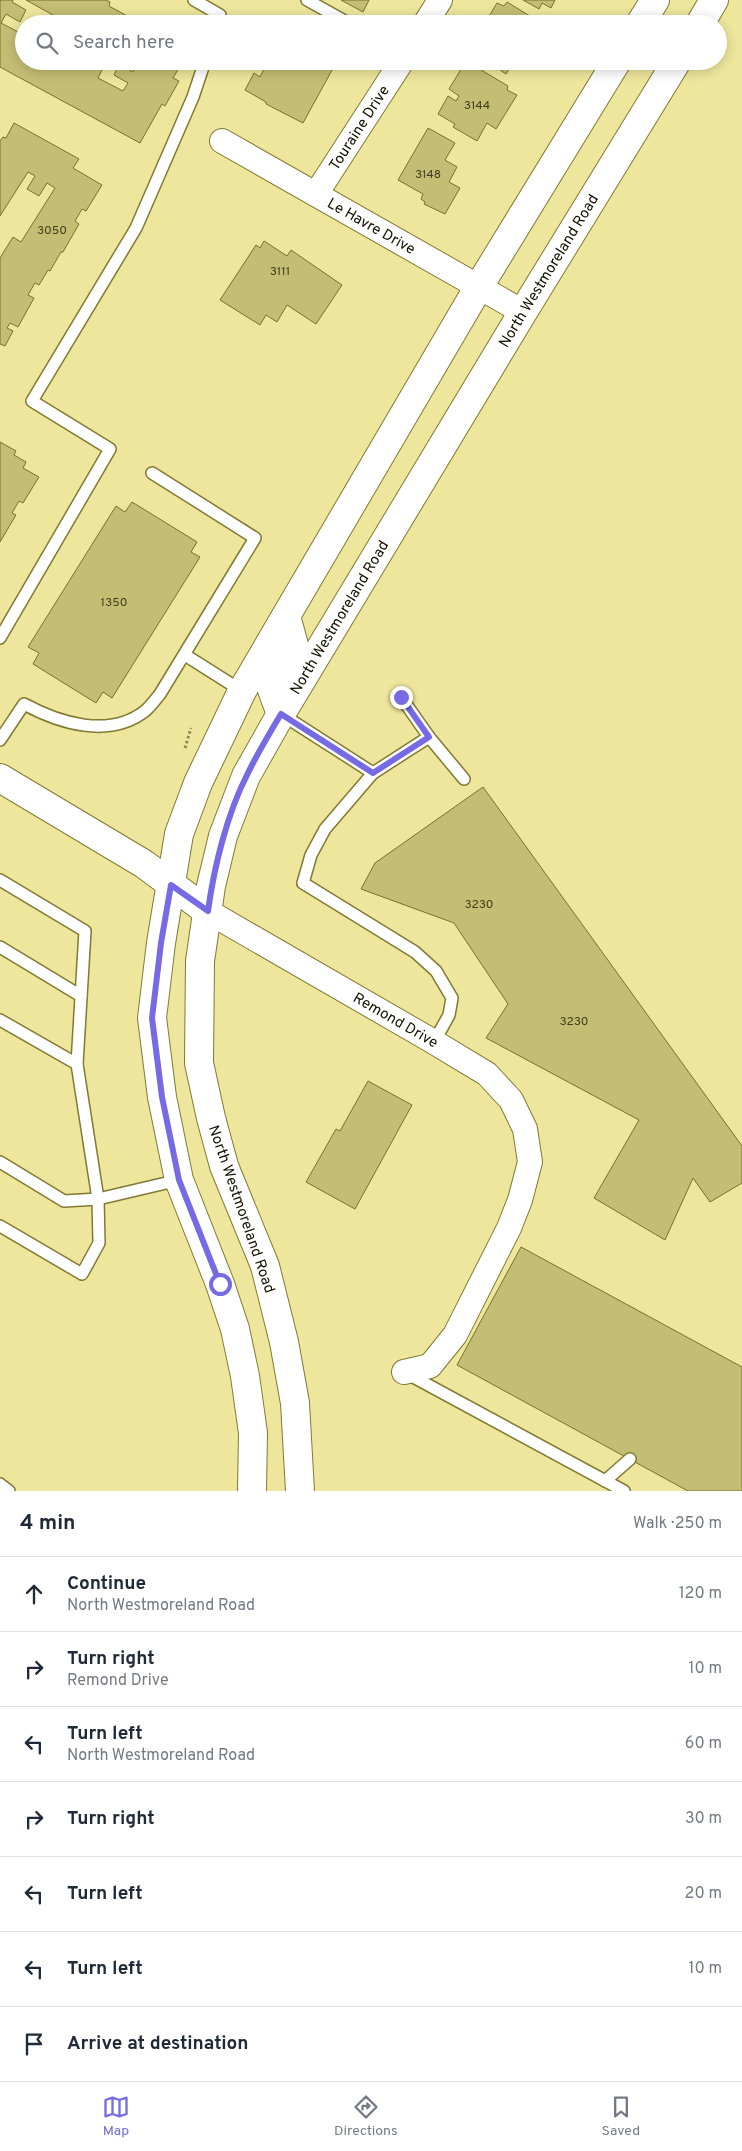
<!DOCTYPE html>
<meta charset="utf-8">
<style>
:root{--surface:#fff;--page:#f6f6f7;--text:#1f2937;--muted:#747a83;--line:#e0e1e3;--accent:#766ae5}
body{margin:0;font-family:Overpass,sans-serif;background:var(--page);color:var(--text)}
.stop{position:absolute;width:15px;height:15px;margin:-11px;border:4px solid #766ae5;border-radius:50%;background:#fff}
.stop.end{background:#766ae5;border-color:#fff;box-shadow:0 1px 5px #0008}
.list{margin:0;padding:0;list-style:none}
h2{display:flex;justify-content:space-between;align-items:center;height:65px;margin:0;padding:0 20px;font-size:21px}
h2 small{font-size:16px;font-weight:400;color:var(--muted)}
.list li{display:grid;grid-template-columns:32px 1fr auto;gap:15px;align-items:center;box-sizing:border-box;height:75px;padding:0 20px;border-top:1px solid var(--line)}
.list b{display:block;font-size:19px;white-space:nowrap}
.list p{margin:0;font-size:16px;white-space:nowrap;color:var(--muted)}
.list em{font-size:16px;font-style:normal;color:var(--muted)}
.icon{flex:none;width:28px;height:28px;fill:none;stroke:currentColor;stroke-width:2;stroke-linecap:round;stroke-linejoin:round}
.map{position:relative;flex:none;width:742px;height:1491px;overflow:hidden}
.search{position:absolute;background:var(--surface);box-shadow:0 2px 12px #0003;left:15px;right:15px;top:15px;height:55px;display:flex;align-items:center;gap:12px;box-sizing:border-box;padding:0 18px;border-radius:28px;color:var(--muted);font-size:19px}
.sheet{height:590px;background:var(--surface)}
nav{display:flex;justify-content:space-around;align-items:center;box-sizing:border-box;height:70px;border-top:1px solid var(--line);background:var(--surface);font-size:14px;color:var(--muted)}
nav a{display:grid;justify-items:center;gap:2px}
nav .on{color:var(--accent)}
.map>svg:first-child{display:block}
.building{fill:#c4bd74;stroke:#787127}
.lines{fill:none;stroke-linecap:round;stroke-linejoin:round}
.lane-casing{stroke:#817a31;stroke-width:14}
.street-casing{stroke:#817a31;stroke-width:26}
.secondary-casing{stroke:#817a31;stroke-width:30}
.path{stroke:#8c8656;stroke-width:3;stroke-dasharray:2.5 2.5;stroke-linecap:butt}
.lane{stroke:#fff;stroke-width:11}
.street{stroke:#fff;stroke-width:24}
.secondary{stroke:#fff;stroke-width:28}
.route{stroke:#766ae5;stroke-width:6}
.labels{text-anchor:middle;stroke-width:5;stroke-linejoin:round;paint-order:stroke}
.number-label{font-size:12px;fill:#413c1d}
.street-label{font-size:15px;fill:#151100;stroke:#fff}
</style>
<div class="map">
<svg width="742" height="1491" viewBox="0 0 742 1491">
<rect width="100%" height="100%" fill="#ede69c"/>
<g class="building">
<path d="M0,0H13L12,2L26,10L20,22L6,14L1,23L24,35V61H90L103,68L98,78L123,91L128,83L114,75L119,64L133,72L138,63L134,61H176L175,63L180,66L173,78L179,81L165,106L162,104L140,143L0,67Z"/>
<path d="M26,0H106L110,2L109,6L138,22L139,20L146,24H69Z"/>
<path d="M341,0H369L363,12Z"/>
<path d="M523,0H555L551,8L542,3L539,9Z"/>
<path d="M507,2L538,21L537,24L485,23L497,3L504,6Z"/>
<path d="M268,61H337L303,123L266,104V102L245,90L254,73L260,77Z"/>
<path d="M466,61L508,86L507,90L517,95L496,129L487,123L477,141L453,127L455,124L438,114L448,96L456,101L459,96L449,89Z"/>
<path d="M487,61H514L506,74Z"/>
<path d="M14,123L79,159L73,168L102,185L86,211L82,209L75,221L79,224L63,252H61L50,271L48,270L39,285L35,283L28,295L34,298L18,327L10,323L7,328L13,331L5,346L0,344V258L13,237L21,242L55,188L47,183L39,196L27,189L35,176L28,172L0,216V141L3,137L6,138Z"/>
<path d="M428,128L455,143L445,160L457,167L449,182L460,188L445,214L424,204L425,202L421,199L423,194L398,180Z"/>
<path d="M264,241L287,256L291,250L342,285L316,324L287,305L277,322L266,315L260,325L220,300L256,245L260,248Z"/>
<path d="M0,442L16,451L14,455L26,462L23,468L39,477L23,503L19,501L12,513L16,515L0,542Z"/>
<path d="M132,502L197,542L191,552L200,557L112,698L103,692L96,703L33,664L39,653L28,647L116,506L125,512Z"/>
<path d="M483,787L742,1146V1183L710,1202L693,1178L665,1240L594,1198L639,1120L486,1038L508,1004L454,923L361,889L375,863Z"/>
<path d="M368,1081L412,1105L355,1209L306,1182L336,1129L340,1131Z"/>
<path d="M521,1247L742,1367V1491H688L457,1365Z"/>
</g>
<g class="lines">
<defs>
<g id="lane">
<path d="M194,0L220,15L218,24"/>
<path d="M307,0L350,24"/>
<path d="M0,638L110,449L32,401L136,228L193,97L205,61"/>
<path d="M185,655L242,691"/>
<path d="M401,697L429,737"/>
<path d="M281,714L373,773L429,737L464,779"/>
<path d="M0,740L24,704C59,723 109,739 145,711C150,707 155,700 160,694L255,538L152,473"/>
<path d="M373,773L325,829L311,855L303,883L415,952L436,971L452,998L449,1015L434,1042"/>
<path d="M0,880L85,931L77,1064"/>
<path d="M0,947L81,996"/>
<path d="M0,1020L77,1064L98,1199L179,1180"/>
<path d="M0,1162L64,1201L98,1199L99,1243L82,1274L0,1226"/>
<path d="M406,1373L624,1491"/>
<path d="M605,1481L630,1459"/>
<path d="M0,1484L9,1491"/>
</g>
<g id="street">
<path d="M425,24L440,0"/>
<path id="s1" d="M222,141L523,312"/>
<path id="s2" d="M316,194L402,61"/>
<path id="s3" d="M207,911L434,1042L487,1074L511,1100L525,1129L530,1162L520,1200L509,1228L455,1335L430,1366L404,1372"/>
</g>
<g id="secondary">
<path d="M640,24L655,0"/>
<path d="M700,24L714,0"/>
<path d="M281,714L272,690L295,649L286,616"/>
<path d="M0,778L144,864L207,911"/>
<path d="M252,1491L253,1433L245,1376L235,1329L220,1284L179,1180L162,1097L152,1018L161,943L179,834L198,783L242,691L478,288L617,61"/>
<path id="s4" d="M300,1491L295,1403L284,1342L265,1266L224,1166L211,1118L199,1063L200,961L211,886L223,836L246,776L281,714L523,312L677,61"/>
</g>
</defs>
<use href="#lane" class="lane-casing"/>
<use href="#street" class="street-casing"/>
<use href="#secondary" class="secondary-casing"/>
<path class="path" d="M185,748L191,728"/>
<use href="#lane" class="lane"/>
<use href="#street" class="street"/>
<use href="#secondary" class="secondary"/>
</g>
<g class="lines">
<path class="route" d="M220,1284L179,1180L162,1097L152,1018L161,943L171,885L208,911C214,867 227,814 247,775C257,754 269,734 281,714L373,773L429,737L401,697"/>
</g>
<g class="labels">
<g class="number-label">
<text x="477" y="109">3144</text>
<text x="428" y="178">3148</text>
<text x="52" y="234">3050</text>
<text x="280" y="275">3111</text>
<text x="114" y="606">1350</text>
<text x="479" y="908">3230</text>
<text x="574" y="1025">3230</text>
</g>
<g class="street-label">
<text dy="5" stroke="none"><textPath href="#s2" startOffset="79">Touraine Drive</textPath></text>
<text dy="5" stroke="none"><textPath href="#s1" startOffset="172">Le Havre Drive</textPath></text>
<text dy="5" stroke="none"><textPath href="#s4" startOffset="1325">North Westmoreland Road</textPath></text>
<text dy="5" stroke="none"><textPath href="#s4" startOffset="920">North Westmoreland Road</textPath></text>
<text dy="5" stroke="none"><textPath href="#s3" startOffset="218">Remond Drive</textPath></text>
<text transform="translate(242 1209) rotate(71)" y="5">North Westmoreland Road</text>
</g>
</g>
</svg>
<div class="stop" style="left:220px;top:1284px"></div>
<div class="stop end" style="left:401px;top:697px"></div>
<div class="search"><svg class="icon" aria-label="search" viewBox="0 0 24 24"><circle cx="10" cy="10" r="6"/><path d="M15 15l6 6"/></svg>Search here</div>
</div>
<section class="sheet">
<h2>4 min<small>Walk · 250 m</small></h2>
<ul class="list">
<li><svg class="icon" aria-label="ahead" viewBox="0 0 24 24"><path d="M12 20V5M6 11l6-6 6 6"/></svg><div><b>Continue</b><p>North Westmoreland Road</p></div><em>120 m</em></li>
<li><svg class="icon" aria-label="right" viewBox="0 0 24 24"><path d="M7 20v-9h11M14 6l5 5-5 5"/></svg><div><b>Turn right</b><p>Remond Drive</p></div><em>10 m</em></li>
<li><svg class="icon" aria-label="left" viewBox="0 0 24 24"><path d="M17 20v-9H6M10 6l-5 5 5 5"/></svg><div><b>Turn left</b><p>North Westmoreland Road</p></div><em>60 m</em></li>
<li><svg class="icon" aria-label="right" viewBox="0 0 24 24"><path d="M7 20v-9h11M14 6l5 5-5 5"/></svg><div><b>Turn right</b></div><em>30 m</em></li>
<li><svg class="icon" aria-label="left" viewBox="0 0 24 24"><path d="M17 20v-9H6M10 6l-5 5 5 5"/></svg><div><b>Turn left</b></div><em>20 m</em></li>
<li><svg class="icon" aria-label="left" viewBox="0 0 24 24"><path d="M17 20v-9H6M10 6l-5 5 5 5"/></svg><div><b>Turn left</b></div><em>10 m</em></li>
<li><svg class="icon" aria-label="arrive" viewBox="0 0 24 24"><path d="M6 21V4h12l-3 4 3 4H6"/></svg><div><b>Arrive at destination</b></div></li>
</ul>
</section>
<nav>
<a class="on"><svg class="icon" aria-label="map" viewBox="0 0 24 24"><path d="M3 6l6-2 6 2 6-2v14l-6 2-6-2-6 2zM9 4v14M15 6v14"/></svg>Map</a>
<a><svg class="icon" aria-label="directions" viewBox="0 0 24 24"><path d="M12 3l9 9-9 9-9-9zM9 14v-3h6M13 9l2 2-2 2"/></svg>Directions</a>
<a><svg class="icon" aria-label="saved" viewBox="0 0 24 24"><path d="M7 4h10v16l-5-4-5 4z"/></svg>Saved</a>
</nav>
